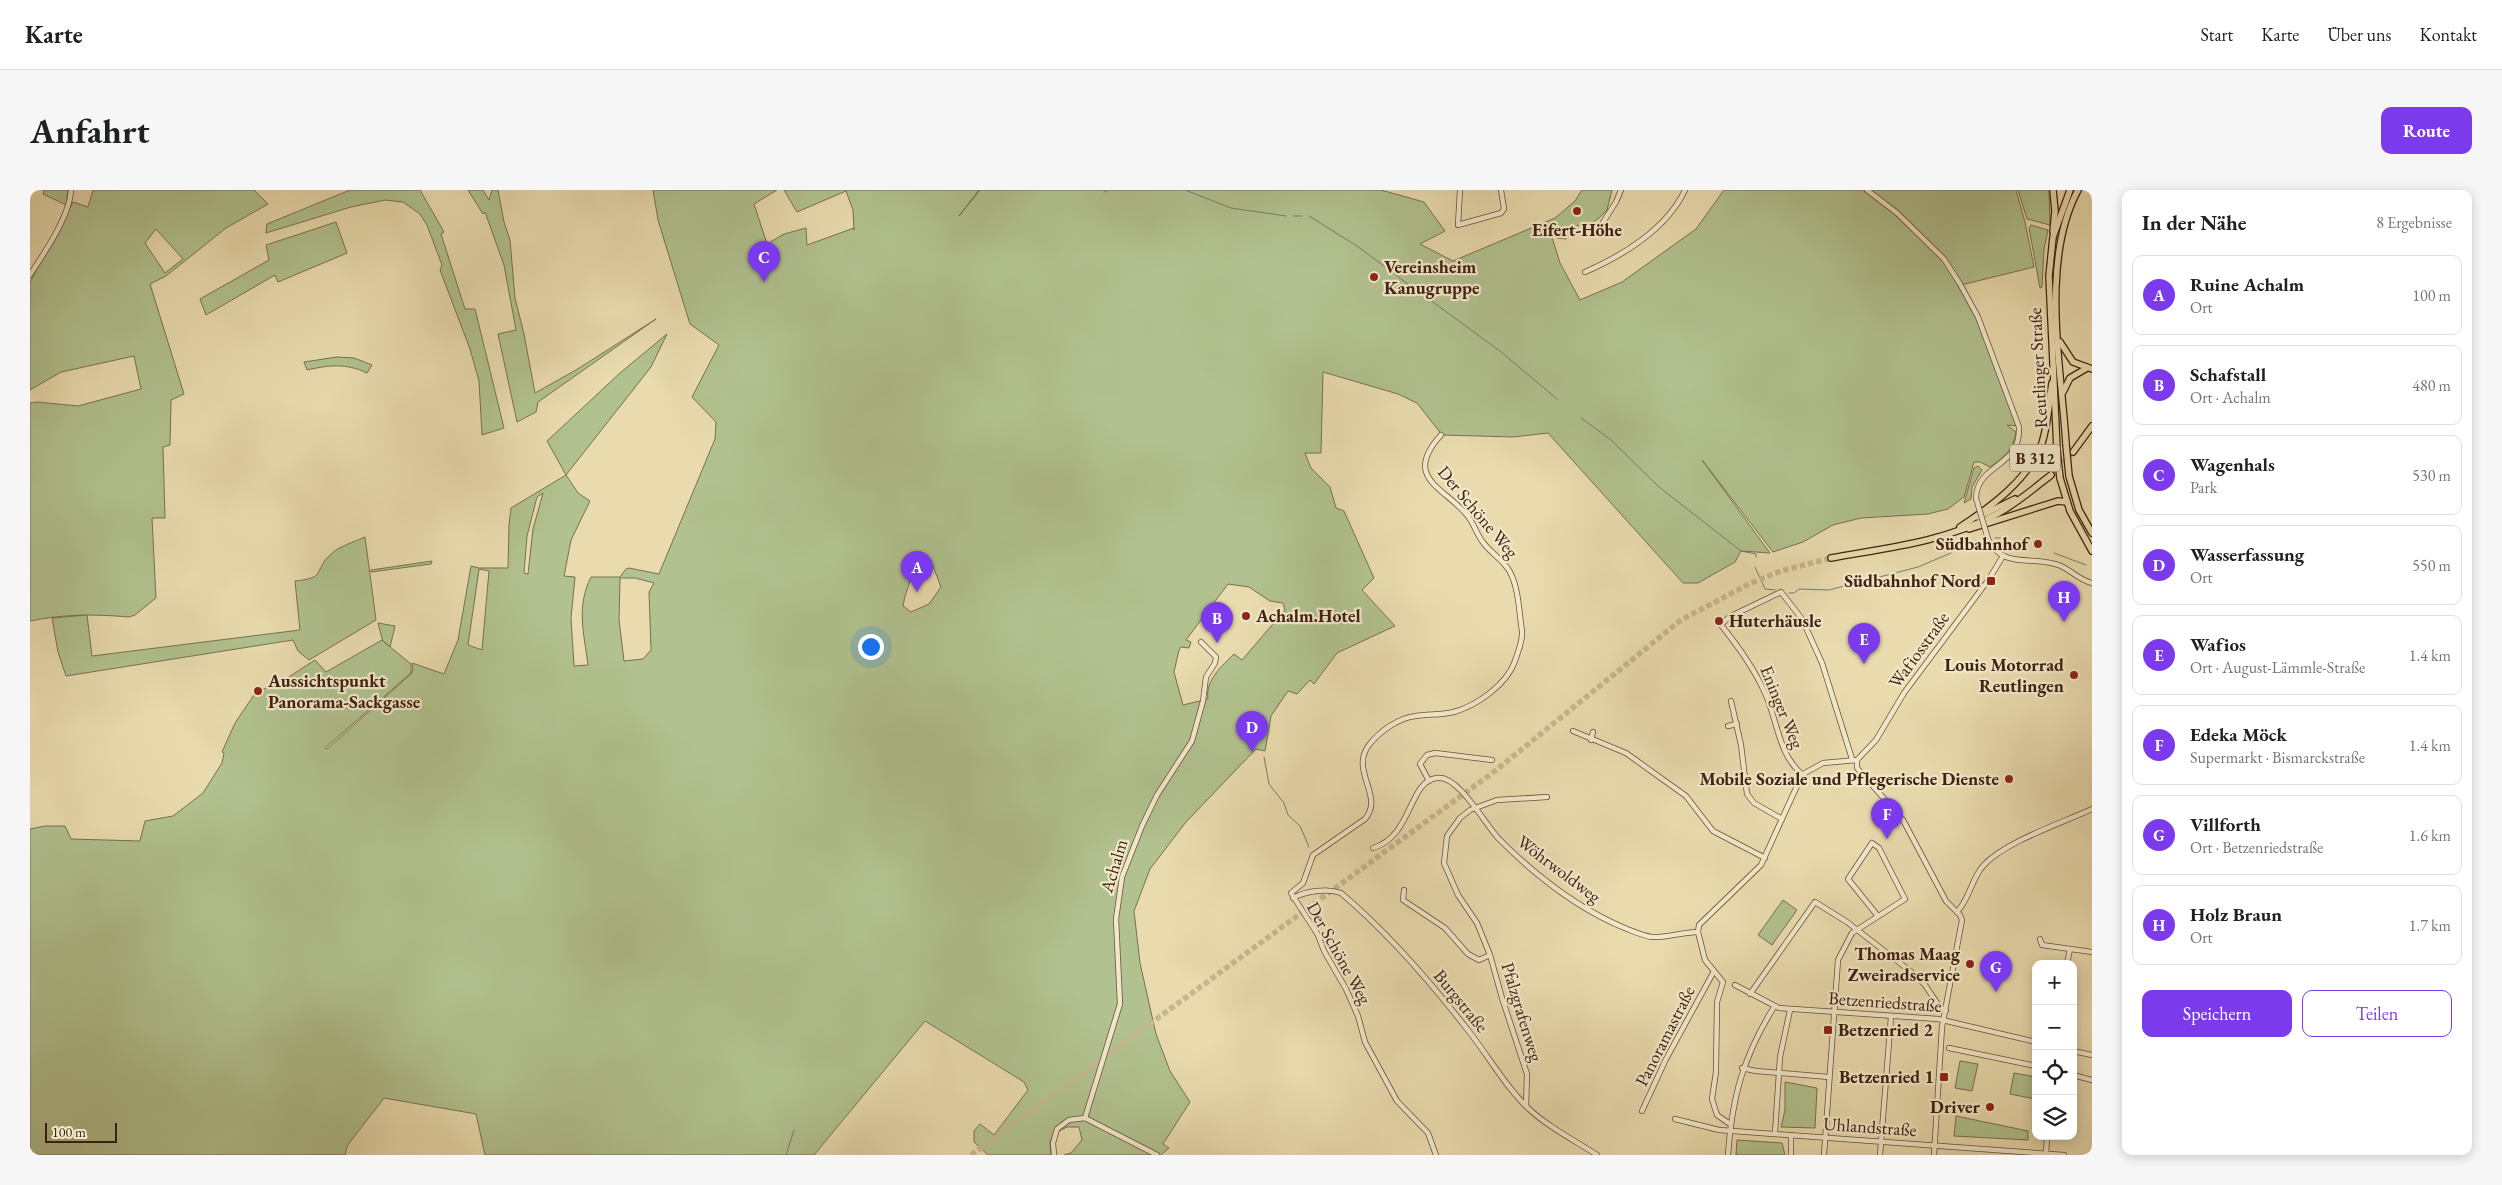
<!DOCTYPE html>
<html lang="de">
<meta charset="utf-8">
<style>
:root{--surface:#fff;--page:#f6f6f6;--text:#202124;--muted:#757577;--line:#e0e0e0;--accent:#7c3aed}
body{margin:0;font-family:"EB Garamond",serif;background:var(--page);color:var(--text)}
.controls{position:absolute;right:15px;bottom:15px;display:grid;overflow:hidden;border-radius:10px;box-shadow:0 2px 12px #0003}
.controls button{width:45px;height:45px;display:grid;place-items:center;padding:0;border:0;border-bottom:1px solid var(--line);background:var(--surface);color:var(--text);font:25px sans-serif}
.scale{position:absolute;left:15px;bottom:12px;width:72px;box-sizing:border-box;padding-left:5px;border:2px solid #402010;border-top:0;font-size:14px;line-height:18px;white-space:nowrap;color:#402010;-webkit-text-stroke:4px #f1e8ca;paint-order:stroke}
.you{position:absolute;left:840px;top:456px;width:18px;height:18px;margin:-12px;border:4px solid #fff;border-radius:50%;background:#1a73e8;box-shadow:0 0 0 8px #1a73e833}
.badge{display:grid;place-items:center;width:32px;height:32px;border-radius:50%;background:var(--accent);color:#fff;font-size:16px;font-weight:700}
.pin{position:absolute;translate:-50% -41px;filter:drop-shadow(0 1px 2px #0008)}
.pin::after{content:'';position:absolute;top:26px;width:18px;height:15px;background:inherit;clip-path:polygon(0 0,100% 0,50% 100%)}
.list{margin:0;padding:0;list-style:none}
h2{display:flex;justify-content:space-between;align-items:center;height:65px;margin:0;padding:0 20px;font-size:21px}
h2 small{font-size:16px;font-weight:400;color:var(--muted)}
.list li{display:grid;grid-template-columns:32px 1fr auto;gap:15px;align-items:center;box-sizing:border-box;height:80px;margin:0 10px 10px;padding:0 10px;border:1px solid var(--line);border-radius:10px}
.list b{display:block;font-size:19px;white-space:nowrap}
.list p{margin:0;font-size:16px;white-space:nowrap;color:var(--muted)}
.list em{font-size:16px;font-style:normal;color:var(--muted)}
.actions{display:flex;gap:10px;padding:15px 20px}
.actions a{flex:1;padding:11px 0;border:1px solid var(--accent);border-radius:10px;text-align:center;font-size:18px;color:var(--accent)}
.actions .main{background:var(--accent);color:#fff}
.icon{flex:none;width:28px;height:28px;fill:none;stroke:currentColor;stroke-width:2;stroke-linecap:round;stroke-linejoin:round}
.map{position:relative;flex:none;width:2062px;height:965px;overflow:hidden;border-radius:10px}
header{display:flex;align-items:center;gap:30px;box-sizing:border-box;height:70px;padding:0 25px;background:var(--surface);border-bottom:1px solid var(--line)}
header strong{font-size:24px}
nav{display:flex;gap:28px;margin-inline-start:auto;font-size:18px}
.intro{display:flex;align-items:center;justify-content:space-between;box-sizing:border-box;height:120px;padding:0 30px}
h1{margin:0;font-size:35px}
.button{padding:12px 22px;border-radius:10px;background:var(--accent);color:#fff;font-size:18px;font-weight:700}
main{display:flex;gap:30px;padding:0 30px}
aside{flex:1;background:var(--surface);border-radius:10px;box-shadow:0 2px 12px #0003}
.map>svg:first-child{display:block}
.green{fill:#b1c18f;stroke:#787050;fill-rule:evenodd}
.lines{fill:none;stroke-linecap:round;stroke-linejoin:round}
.stream{stroke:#757d6f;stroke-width:1}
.major-tunnel{stroke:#c7b68e;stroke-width:5.5;stroke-dasharray:5.5 3;stroke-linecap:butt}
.minor-casing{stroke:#6a4f38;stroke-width:6}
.major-casing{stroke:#402010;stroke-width:8}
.minor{stroke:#f1e8ca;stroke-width:4.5}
.major{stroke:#e9dbae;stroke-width:5.5}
.minor-bridge-casing{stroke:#6a4f38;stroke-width:6;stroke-linecap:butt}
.major-bridge-casing{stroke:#402010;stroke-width:8;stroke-linecap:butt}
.minor-bridge{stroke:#f1e8ca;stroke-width:4.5}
.major-bridge{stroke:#e9dbae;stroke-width:5.5}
.poi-dot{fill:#8f2418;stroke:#f1e8ca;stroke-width:2}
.labels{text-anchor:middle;stroke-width:4.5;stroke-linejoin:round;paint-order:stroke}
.shield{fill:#f1e8ca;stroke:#755c48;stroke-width:1}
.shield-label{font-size:16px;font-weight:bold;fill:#402010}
.poi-label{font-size:18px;font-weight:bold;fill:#402010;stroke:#f1e8ca;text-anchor:end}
.street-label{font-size:18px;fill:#402010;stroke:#f1e8ca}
</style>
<header>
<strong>Karte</strong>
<nav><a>Start</a><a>Karte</a><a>Über uns</a><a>Kontakt</a></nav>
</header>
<div class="intro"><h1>Anfahrt</h1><a class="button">Route</a></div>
<main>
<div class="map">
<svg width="2062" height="965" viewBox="0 0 2062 965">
<rect width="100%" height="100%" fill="#e9dbae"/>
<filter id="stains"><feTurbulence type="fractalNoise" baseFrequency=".004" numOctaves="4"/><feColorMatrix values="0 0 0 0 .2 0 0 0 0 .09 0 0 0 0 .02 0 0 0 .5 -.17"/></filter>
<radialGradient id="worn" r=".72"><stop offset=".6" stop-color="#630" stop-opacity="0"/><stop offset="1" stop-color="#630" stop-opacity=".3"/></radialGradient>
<g class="green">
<path d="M14,0H38L36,15L13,4Z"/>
<path d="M63,0H224L238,14L196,38L136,86L120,94L154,204L141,210L140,255L133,257L135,328H122L126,408L105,425L99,427C64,424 34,424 0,431V213L7,212L48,216L111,199L104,166L31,182L0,200V92L43,12L58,17ZM126,39L153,69L135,83L115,53Z"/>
<path d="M390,0L414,42L411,44L435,119H445L474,238L455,244L452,245L449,191L440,159L410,80L412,75L397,35L390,24L373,12L355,10L321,17L236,43L237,34L320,0Z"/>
<path d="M438,0H453L459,10L462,0H468L474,32L480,50L485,108L494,144L505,203L546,180L626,129L508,212L506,222L487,232L468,144L486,140L474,75L455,22L453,24Z"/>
<path d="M623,0H747L724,14L737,54L754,44L776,38L777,55L824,38V40L823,20L816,1L767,22L754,0H949L929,26L950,0H1351L1394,12L1415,41L1390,54L1423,71L1525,28L1545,11L1552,0H1582L1577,20L1569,28L1562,33L1546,36L1536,49L1527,48L1520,41L1530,73L1550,110L1592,92L1666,39L1694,0H1836L1867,24L1913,70L1947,127L1988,236L1977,235L1986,242C1984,259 1974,268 1960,277L1950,272H1944L1934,307L1918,319L1898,324L1831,328L1803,335L1773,352L1743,362L1672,270L1740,363L1711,361L1705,372L1668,393H1653L1518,243L1483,247L1412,245L1387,213L1368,204L1293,182L1291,263H1275L1281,278L1300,297L1306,318L1314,321L1344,388L1332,400L1365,436L1307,463L1284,494L1280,490L1267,504L1258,501L1241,526L1235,561L1226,559L1156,632L1120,679L1104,721L1110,773L1126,844L1140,881L1160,912L1133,954L1139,958L1131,965H1034L1041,963L1052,950L1049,937H1037L1029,941L1026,938L1020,952L1021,965H958L944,952V941L950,934L964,945L998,900L994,892L895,831L784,965H455L446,924L354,908L317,956L315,965H0V639L15,636H35L41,649L110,651L115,631L143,626L173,603L192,573L194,563L192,562L205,533L226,502L251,492L285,470L296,482L352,450L353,452L348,433L365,436L360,457L354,452L381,474V483L295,558L297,559L382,483L383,478L382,473L414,484L428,450L441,376L449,378H478L479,335L481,318L536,285L517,251L590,183L637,144L621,177L536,285L548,303L560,311L541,350L534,386L545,387L541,428L544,476L558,475C554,443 546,417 561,387H590L596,379L599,378L629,384L685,249L686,232L662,207L689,155L660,134L628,30ZM513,303L503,339L498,384L494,383L497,346L507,307ZM891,362L901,371L911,397L899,414L881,422L873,416C876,397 885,385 885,365ZM449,379L459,381L452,460L438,455ZM590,388H605L624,393L619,402L621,460L613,469L594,471L589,430ZM1198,394L1219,397L1240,411L1253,413L1255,420L1212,470L1204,464C1192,476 1175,490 1178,509L1153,515L1144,482L1149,460L1151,457L1159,458L1161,452L1156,450Z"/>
<path d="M1838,0H1986L1995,32L2004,77L1931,95C1906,57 1873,27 1838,0Z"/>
<path d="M1988,0H2019L2020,35L1997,29Z"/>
<path d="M306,32L317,63L248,92L245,85L176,125L170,109L239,70L236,55Z"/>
<path d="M2001,35L2018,40L2014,59L2012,97L2010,98L1999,38Z"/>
<path d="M307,167L324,168L342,175L337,183C316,173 299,175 277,180L274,172Z"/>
<path d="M1948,276L1952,280L1942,297L1941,309L1934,313L1944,278Z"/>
<path d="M335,347L346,430L279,470L268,461L263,450L36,486L28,462L22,428L57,425L62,466L270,440L265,391C297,388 283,381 300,365C309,356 324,352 335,347Z"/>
<path d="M402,371L401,374L341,382V380Z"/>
<path d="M1753,710L1767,720L1742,755L1728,745Z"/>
<path d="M1930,871L1948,874L1942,901L1925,898Z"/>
<path d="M1984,883L2006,887L2005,909L1980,904Z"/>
<path d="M1755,892L1787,898L1785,938L1751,937L1755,920Z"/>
<path d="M1926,926L1998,941V950L1924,946Z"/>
<path d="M1707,950L1752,953L1755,965H1706Z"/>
</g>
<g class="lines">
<g class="stream">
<path d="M1155,0L1201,18L1256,26"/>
<path d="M1074,2L1078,0"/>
<path d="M1264,26H1272"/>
<path d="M1279,26L1327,56L1382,97"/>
<path d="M1388,101L1471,162L1527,209"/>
<path d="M1551,228L1580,249L1629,297L1711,361L1726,364V367"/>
<path d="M1965,348H1972L1982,357L1993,358"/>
<path d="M1927,361L1953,353"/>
<path d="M2024,363L2056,375"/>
<path d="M1725,377L1735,399L1745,400"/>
<path d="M1759,403H1764L1769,399L1799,400L1888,377L1921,363"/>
<path d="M1234,567L1239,594L1254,613L1258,625L1270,636L1279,657"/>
<path d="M756,965L764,940"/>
</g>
<g class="major-tunnel">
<path d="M2021,285L2043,262"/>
<path d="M941,965L1465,581L1651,430L1721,393L1751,381L1801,368"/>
</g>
<defs>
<g id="minor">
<path d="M1430,0L1428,35L1471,23L1474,19L1471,0"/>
<path d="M1837,0L1867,23L1914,69L1930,94L1948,127L1989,237C1991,278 1947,273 1946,308"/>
<path d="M1570,37L1586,12L1591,0"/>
<path d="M1555,82C1592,66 1637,39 1655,0"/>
<path d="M0,85C14,63 40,26 41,0"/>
<path d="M1958,349C1973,381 2005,364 2031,376C2042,381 2049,390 2062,393"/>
<path d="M1701,511L1711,555L1717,604L1724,613L1752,629"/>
<path d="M1698,536L1707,534"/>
<path d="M1543,541L1596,563L1656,606L1683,641L1735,668"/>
<path d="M1561,550L1563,542"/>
<path d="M1827,570V578L1873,630L1916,711L1930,725L1932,730L1912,837L1904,965"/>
<path d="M1827,570L1846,550L1874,503L1959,389L1973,366"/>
<path d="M1773,585C1748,565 1748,531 1735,503C1724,478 1708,456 1691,435L1699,427L1751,402L1772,429L1792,473L1822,569"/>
<path d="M1399,591L1390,574L1397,565L1405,563L1462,570"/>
<path d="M1343,658C1383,646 1378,591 1407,588C1429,585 1455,635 1470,650C1506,686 1550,720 1597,739C1605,742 1614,746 1622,747C1637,748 1652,742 1668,742"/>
<path d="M1374,700L1373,710L1415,738L1438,764L1449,770L1460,765"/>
<path d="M1263,708C1276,701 1297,698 1311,703C1358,743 1399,790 1437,839C1458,865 1474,895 1498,918C1518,937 1544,950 1567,965"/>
<path d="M1927,722C1940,708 1941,690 1953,676C1974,652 2032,633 2062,619"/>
<path d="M2010,749L2012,755L2062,762"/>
<path d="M2037,774L2040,759"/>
<path d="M1705,795L1749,818L1908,829L2006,852"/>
<path d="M1720,804L1785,712L1817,732L1884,784L1895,795L1909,816L1916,821"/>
<path d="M1919,858L2006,876"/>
<path d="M2043,861L2062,865"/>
<path d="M1712,878L1726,881L1799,887"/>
<path d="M2043,885L2062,890"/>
<path d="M1496,916L1497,884L1472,808L1460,765L1447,733L1428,705L1414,673L1417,646L1430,628L1440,620L1467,610L1517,607"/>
<path d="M1612,921L1636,869L1683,783"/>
<path d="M1055,928L1090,814L1086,729L1092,687L1112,636L1127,605L1162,551L1173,511L1176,487L1185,473L1186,467L1171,452"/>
<path d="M1645,929L1689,940L2034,965"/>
<path d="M1700,934L1687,925L1682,909L1686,882L1687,812L1693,792L1675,770L1668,742L1669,735L1731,675L1767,596L1775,583L1793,573L1827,570"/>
<path d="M1745,943L1750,867L1760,820"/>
<path d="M1761,945V965"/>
<path d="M1024,965L1023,953L1027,939L1039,930L1055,928L1127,965"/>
<path d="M1406,965L1398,943L1367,911L1335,852L1328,826L1316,799L1294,761L1288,745L1261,703L1273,693L1283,665L1335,629C1355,606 1319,581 1339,555C1350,541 1368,528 1386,526C1399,524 1412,525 1424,522C1448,515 1477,494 1485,471C1488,461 1493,451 1492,441C1489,423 1489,399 1480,382C1473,369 1460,363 1452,351C1446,343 1444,333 1437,325C1414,297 1372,288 1411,245"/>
<path d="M1698,965C1702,907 1713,867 1744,817"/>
<path d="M1794,965L1808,770L1822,743L1875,709L1849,658L1842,653L1818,689L1847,725"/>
<path d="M1850,965L1861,827"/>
<path d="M2016,965L2017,946"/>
</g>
<g id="major">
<path d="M2023,42L2025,21L2023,0"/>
<path d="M2030,152L2043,172L2062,179"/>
<path d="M2033,202L2040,188L2057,178"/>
<path d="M2036,254C2031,175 2010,71 2048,0"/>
<path d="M2027,260L2019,86L2023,47L2040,0"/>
<path d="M2043,262L2062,236"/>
<path d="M2039,286L2049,320L2062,343"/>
<path d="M2030,288L2040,321L2062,361"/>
<path d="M1948,327L1985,309"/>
<path d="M1930,337C1961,317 1999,289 2012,253C2018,234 2019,213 2022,193"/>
<path d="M1939,339L2028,311L2037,312"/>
<path d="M1801,368C1856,358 1914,352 1965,325C1985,315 2003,299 2021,285"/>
</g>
</defs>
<use href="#minor" class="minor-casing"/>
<use href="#major" class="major-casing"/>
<use href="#minor" class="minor"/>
<use href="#major" class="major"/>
<defs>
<path id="minor-bridge" d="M1946,308L1958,349"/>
<g id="major-bridge">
<path d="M2036,254L2039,286"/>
<path d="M2027,260L2030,288"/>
</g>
</defs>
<use href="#minor-bridge" class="minor-bridge-casing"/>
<use href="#major-bridge" class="major-bridge-casing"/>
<use href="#minor-bridge" class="minor-bridge"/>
<use href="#major-bridge" class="major-bridge"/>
</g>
<g class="poi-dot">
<circle cx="1547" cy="21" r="5"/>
<circle cx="1344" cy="87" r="5"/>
<circle cx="2008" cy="354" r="5"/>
<rect x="1956" y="386" width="10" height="10" rx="2.5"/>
<circle cx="1216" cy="426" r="5"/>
<circle cx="1689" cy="431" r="5"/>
<circle cx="2044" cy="485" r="5"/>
<circle cx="228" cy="501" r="5"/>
<circle cx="1979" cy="589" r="5"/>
<circle cx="1940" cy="774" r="5"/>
<rect x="1793" y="835" width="10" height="10" rx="2.5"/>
<rect x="1909" y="882" width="10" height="10" rx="2.5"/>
<circle cx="1960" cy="917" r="5"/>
</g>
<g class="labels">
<rect class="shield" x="1980" y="254.5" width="50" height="27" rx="4"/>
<g class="shield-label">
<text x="2005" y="274">B 312</text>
</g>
<g class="poi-label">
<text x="1547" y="46" text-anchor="middle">Eifert-Höhe</text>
<text x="1354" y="83" text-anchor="start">Vereinsheim<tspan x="1354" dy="21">Kanugruppe</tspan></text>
<text x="1998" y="360">Südbahnhof</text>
<text x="1951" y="397">Südbahnhof Nord</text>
<text x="1226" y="432" text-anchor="start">Achalm.Hotel</text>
<text x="1699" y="437" text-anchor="start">Huterhäusle</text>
<text x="2034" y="481">Louis Motorrad<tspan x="2034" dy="21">Reutlingen</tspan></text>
<text x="238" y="497" text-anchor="start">Aussichtspunkt<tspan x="238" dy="21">Panorama-Sackgasse</tspan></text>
<text x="1969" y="595">Mobile Soziale und Pflegerische Dienste</text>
<text x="1930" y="770">Thomas Maag<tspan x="1930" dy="21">Zweiradservice</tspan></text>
<text x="1808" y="846" text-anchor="start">Betzenried 2</text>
<text x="1904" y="893">Betzenried 1</text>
<text x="1950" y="923">Driver</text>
</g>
<g class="street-label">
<text transform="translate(2008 178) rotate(-93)" y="6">Reutlinger Straße</text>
<text transform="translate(1448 322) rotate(50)" y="6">Der Schöne Weg</text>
<text transform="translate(1889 460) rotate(-54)" y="6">Wafiosstraße</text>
<text transform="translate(1752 517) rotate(68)" y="6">Eninger Weg</text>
<text transform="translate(1084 676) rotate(-73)" y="6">Achalm</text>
<text transform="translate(1529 679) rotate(37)" y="6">Wöhrwoldweg</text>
<text transform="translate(1309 763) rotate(61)" y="6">Der Schöne Weg</text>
<text transform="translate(1431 811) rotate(51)" y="6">Burgstraße</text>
<text transform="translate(1855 812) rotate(4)" y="6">Betzenriedstraße</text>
<text transform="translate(1492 822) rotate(73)" y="6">Pfalzgrafenweg</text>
<text transform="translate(1635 846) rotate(-63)" y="6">Panoramastraße</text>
<text transform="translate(1840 937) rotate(4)" y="6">Uhlandstraße</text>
</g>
</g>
<rect width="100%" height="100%" filter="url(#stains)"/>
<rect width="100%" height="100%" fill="url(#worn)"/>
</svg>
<div class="controls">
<button>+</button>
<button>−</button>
<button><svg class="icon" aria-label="locate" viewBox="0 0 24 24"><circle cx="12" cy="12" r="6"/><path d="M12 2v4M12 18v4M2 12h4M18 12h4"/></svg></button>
<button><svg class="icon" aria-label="layers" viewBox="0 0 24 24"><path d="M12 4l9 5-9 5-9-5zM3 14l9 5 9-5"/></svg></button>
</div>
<div class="scale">100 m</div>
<div class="you"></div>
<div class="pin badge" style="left:887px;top:402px">A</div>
<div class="pin badge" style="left:1187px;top:453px">B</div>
<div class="pin badge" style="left:734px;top:92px">C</div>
<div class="pin badge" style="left:1222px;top:562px">D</div>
<div class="pin badge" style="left:1834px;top:474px">E</div>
<div class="pin badge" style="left:1857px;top:649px">F</div>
<div class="pin badge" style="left:1966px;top:802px">G</div>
<div class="pin badge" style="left:2034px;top:432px">H</div>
</div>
<aside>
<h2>In der Nähe<small>8 Ergebnisse</small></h2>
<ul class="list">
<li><span class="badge">A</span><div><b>Ruine Achalm</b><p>Ort</p></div><em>100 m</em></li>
<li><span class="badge">B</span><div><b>Schafstall</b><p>Ort · Achalm</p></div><em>480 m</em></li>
<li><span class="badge">C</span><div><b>Wagenhals</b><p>Park</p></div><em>530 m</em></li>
<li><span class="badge">D</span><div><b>Wasserfassung</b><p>Ort</p></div><em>550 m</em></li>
<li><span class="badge">E</span><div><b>Wafios</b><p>Ort · August-Lämmle-Straße</p></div><em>1.4 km</em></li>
<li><span class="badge">F</span><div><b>Edeka Möck</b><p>Supermarkt · Bismarckstraße</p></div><em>1.4 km</em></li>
<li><span class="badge">G</span><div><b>Villforth</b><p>Ort · Betzenriedstraße</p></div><em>1.6 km</em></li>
<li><span class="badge">H</span><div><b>Holz Braun</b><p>Ort</p></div><em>1.7 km</em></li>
</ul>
<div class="actions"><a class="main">Speichern</a><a>Teilen</a></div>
</aside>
</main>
